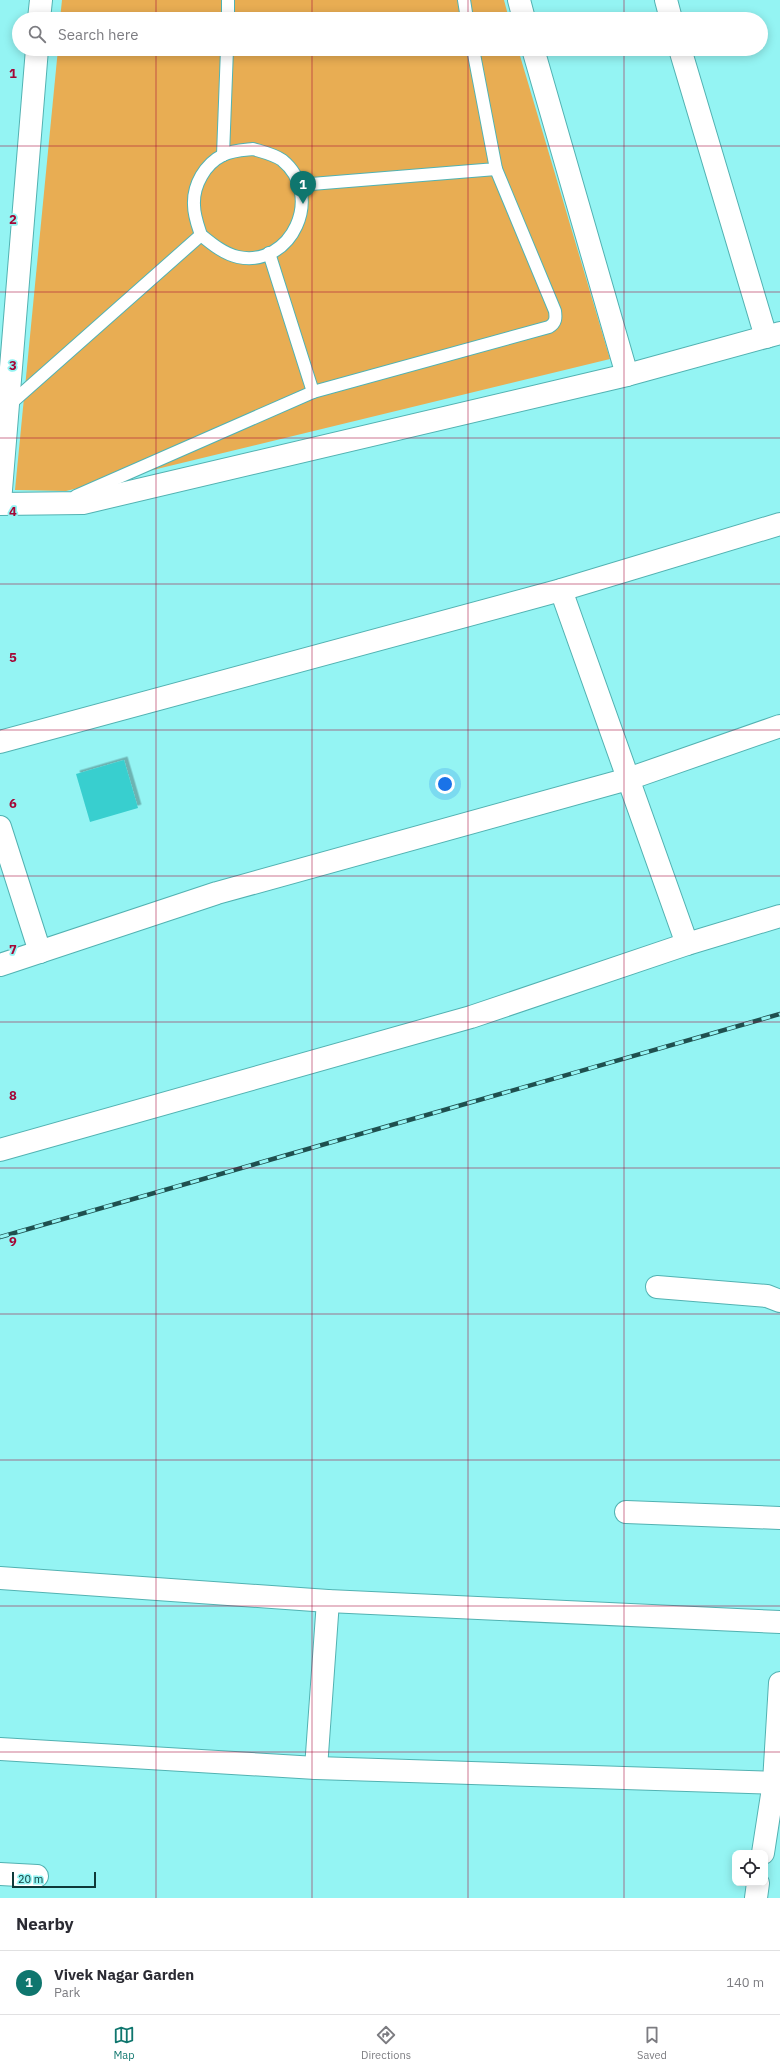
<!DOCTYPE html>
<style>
:root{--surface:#fff;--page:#f7f7f7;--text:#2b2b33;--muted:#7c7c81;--line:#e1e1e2;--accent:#0f766e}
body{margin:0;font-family:"IBM Plex Sans",sans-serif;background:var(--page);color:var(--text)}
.controls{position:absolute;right:12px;bottom:12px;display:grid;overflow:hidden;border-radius:8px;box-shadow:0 2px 10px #0003}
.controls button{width:36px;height:36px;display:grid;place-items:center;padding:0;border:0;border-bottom:1px solid var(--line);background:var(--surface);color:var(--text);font:20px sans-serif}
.scale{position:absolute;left:12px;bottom:10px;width:84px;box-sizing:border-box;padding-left:4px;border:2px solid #0f3939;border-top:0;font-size:11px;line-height:14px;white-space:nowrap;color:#0f3939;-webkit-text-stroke:3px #94f4f3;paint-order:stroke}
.you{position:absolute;left:445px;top:784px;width:14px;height:14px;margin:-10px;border:3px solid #fff;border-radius:50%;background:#1a73e8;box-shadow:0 0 0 6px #1a73e833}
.badge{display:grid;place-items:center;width:26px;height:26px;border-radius:50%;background:var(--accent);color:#fff;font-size:13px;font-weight:700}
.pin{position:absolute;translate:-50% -33px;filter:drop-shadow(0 1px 2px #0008)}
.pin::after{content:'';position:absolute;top:21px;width:14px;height:12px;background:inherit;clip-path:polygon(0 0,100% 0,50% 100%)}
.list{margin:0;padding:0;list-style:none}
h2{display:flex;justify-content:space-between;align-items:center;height:52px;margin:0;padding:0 16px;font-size:17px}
h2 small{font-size:13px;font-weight:400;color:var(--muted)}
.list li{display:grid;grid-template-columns:26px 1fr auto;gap:12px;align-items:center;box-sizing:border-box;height:64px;padding:0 16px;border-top:1px solid var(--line)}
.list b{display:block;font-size:15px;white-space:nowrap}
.list p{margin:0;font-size:13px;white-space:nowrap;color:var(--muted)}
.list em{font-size:13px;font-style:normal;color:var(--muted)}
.icon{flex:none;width:22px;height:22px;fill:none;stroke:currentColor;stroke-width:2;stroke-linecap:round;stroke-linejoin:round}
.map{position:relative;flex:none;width:780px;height:1898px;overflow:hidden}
.search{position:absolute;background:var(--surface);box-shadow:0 2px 10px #0003;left:12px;right:12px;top:12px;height:44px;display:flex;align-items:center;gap:10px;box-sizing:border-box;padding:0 14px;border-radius:22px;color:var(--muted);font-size:15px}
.sheet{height:116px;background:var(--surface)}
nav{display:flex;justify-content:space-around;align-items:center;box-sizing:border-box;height:56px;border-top:1px solid var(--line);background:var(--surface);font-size:11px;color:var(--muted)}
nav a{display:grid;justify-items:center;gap:2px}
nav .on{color:var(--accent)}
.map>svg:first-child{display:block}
.green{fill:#e8ad53}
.building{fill:#39cfcf;filter:url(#shadow)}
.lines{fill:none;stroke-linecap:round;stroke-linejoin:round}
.lane-casing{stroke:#52b2b2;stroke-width:14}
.street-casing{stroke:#52b2b2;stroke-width:24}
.secondary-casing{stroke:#52b2b2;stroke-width:24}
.lane{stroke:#fff;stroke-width:12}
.street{stroke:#fff;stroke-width:22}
.secondary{stroke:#fff;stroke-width:22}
.rail-casing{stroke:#1f504f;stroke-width:4.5}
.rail{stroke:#94f4f3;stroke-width:3;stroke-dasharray:9;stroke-linecap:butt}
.grid{fill:none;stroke:#a40736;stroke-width:1;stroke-opacity:0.55}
.grid-label{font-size:13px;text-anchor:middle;font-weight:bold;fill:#a40736;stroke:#94f4f3;stroke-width:3.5;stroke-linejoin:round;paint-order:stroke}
</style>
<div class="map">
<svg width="780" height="1898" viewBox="0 0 780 1898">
<defs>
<filter id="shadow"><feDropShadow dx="3.5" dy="-3.5" stdDeviation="0" flood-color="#0004"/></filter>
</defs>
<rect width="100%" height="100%" fill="#94f4f3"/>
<g class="green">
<path d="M62,0H504L509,19H60Z"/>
<path d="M58,49H518L610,359L66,491L15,490Z"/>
</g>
<path class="building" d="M124,760L138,808L90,822L76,774Z"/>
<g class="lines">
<defs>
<g id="lane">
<path d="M464,0L467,19"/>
<path d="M228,19V0"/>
<path d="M253,149C263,152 273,154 282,160C325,195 292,268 238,257C224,254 212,244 201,235C198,226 194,216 194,205C193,185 205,164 223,155C233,150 243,150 253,149Z"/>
<path d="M223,155L227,49"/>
<path d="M299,185L496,169L473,49"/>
<path d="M313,392L549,327C556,323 556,318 555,311L496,169"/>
<path d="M9,405L201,235"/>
<path d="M76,496L313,392L269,253"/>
</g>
<g id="street">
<path d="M519,0L524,19"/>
<path d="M666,0L671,19"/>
<path d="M39,19L41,0"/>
<path d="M680,49L766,337"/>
<path d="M627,375L780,333"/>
<path d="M0,502L37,49"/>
<path d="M0,504L83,503L627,375L533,49"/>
<path d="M561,590L687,944"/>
<path d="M0,742L561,590L780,524"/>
<path d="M0,827L40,952"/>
<path d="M0,965L217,893L628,779L780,726"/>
<path d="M657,1287L767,1296L780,1301"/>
<path d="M626,1512L780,1518"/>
<path d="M0,1578L328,1601L780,1622"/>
<path d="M0,1749L316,1768L780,1783"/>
<path d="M316,1768L328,1601"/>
<path d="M763,1853L774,1782L780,1683"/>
<path d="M0,1874L37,1876"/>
<path d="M756,1898L758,1883"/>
</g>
<path id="secondary" d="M0,1150L471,1017L687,944L780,916"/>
</defs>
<use href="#lane" class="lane-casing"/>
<use href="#street" class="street-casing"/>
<use href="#secondary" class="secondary-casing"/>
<use href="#lane" class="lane"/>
<use href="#street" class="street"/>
<use href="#secondary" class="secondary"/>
<defs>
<path id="rail" d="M0,1237L780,1014"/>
</defs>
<use href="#rail" class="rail-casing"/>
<use href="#rail" class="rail"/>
</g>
<path class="grid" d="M156,0V19M312,0V19M468,0V19M624,0V19M156,49V1898M312,49V1898M468,49V1898M624,49V1898M0,146H780M0,292H780M0,438H780M0,584H780M0,730H780M0,876H780M0,1022H780M0,1168H780M0,1314H780M0,1460H780M0,1606H780M0,1752H780"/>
<g class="grid-label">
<text x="13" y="78">1</text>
<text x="13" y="224">2</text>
<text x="13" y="370">3</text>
<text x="13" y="516">4</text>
<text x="13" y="662">5</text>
<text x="13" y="808">6</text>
<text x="13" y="954">7</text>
<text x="13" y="1100">8</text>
<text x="13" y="1246">9</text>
</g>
</svg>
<div class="controls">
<button><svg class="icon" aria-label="locate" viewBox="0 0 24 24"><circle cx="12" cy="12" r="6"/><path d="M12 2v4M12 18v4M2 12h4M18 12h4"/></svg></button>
</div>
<div class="scale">20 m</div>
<div class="you"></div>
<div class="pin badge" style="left:303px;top:204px">1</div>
<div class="search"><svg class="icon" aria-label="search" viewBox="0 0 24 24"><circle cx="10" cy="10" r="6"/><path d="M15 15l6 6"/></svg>Search here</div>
</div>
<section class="sheet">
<h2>Nearby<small></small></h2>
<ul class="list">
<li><span class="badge">1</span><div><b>Vivek Nagar Garden</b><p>Park</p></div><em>140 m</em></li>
</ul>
</section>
<nav>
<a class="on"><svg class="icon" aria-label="map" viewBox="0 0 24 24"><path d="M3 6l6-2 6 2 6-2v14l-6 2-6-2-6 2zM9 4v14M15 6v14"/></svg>Map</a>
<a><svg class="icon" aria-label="directions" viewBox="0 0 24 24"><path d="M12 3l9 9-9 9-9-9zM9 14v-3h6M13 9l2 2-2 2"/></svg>Directions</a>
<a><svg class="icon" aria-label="saved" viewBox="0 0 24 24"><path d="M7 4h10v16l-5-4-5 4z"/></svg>Saved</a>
</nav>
